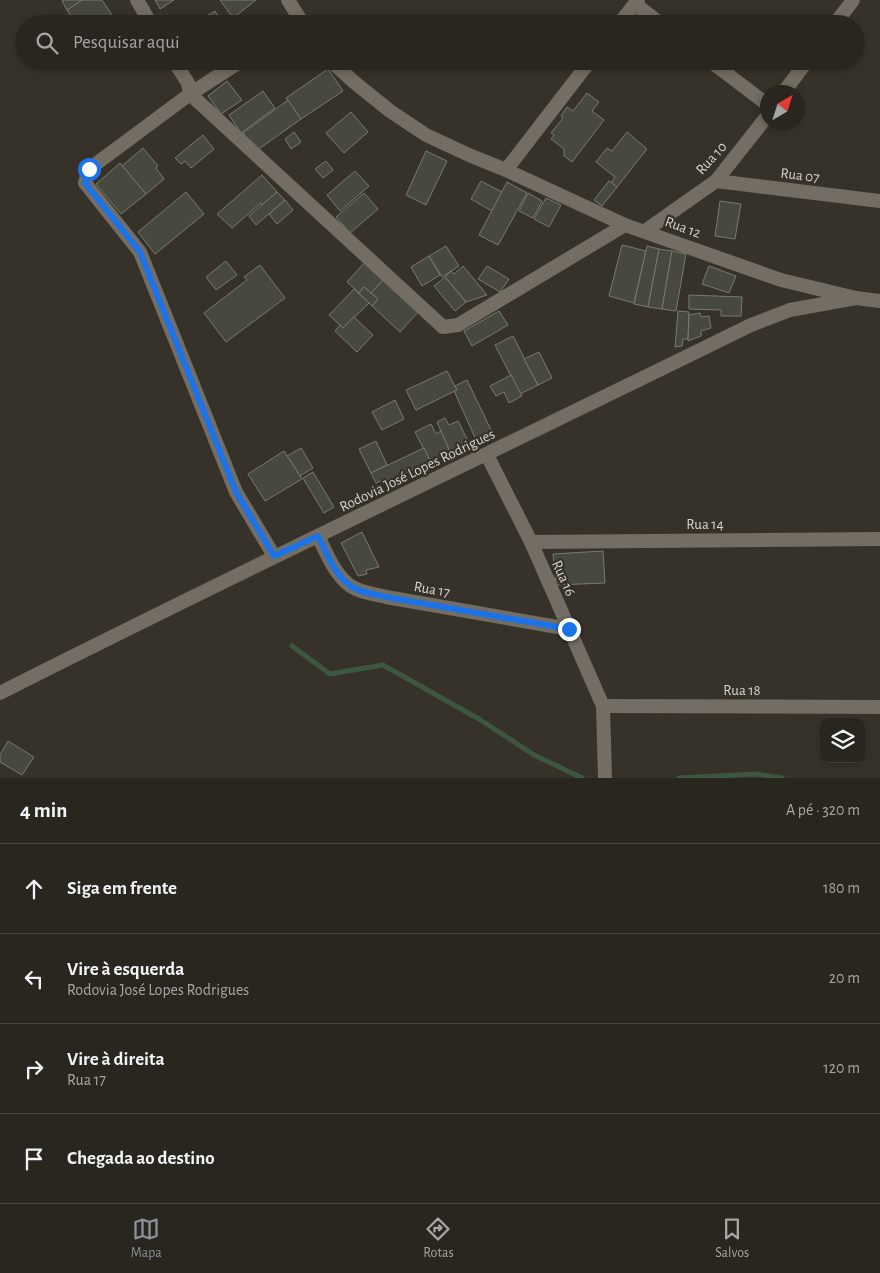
<!DOCTYPE html>
<html lang="pt">
<meta charset="utf-8">
<style>
:root{--surface:#29261f;--page:#35322c;--text:#f1f3f6;--muted:#a5a5a4;--line:#45433d;--accent:#8c9099}
body{margin:0;font-family:"Alegreya Sans",sans-serif;background:var(--page);color:var(--text)}
.controls{position:absolute;right:15px;bottom:15px;display:grid;overflow:hidden;border-radius:10px;box-shadow:0 2px 8px #0003}
.controls button{width:45px;height:45px;display:grid;place-items:center;padding:0;border:0;border-bottom:1px solid var(--line);background:var(--surface);color:var(--text);font:25px sans-serif}
.compass{position:absolute;left:760px;top:85px;width:45px;height:45px;border-radius:50%;background:var(--surface);box-shadow:0 2px 8px #0003;rotate:39deg}
.stop{position:absolute;width:15px;height:15px;margin:-11px;border:4px solid #1a73e8;border-radius:50%;background:#fff}
.stop.end{background:#1a73e8;border-color:#fff;box-shadow:0 1px 5px #0008}
.list{margin:0;padding:0;list-style:none}
h2{display:flex;justify-content:space-between;align-items:center;height:65px;margin:0;padding:0 20px;font-size:21px}
h2 small{font-size:16px;font-weight:400;color:var(--muted)}
.list li{display:grid;grid-template-columns:32px 1fr auto;gap:15px;align-items:center;box-sizing:border-box;height:90px;padding:0 20px;border-top:1px solid var(--line)}
.list b{display:block;font-size:19px;white-space:nowrap}
.list p{margin:0;font-size:16px;white-space:nowrap;color:var(--muted)}
.list em{font-size:16px;font-style:normal;color:var(--muted)}
.icon{flex:none;width:28px;height:28px;fill:none;stroke:currentColor;stroke-width:2;stroke-linecap:round;stroke-linejoin:round}
.map{position:relative;flex:none;width:880px;height:778px;overflow:hidden}
.search{position:absolute;background:var(--surface);box-shadow:0 2px 8px #0003;left:15px;right:15px;top:15px;height:55px;display:flex;align-items:center;gap:12px;box-sizing:border-box;padding:0 18px;border-radius:28px;color:var(--muted);font-size:19px}
.sheet{height:425px;background:var(--surface)}
nav{display:flex;justify-content:space-around;align-items:center;box-sizing:border-box;height:70px;border-top:1px solid var(--line);background:var(--surface);font-size:14px;color:var(--muted)}
nav a{display:grid;justify-items:center;gap:2px}
nav .on{color:var(--accent)}
.map>svg:first-child{display:block}
.lines{fill:none;stroke-linecap:round;stroke-linejoin:round}
.stream{stroke:#3c5740;stroke-width:5}
.building{fill:#47493f;stroke:#787a6f}
.minor{stroke:#736d63;stroke-width:14}
.tertiary{stroke:#736d63;stroke-width:14}
.route{stroke:#1a73e8;stroke-width:6}
.labels{text-anchor:middle;stroke-width:4.5;stroke-linejoin:round;paint-order:stroke}
.street-label{font-size:15px;fill:#d5d2cc;stroke:#373229}
</style>
<div class="map">
<svg width="880" height="778" viewBox="0 0 880 778">
<rect width="100%" height="100%" fill="#373229"/>
<g class="lines">
<g class="stream">
<path d="M292,646L330,674L383,665L479,719L534,755L582,778"/>
<path d="M679,778L755,774L782,778"/>
</g>
</g>
<g class="building">
<path d="M64,0H82L67,10L62,1Z"/>
<path d="M82,0H102L118,24H76L67,10Z"/>
<path d="M155,0H174L160,9Z"/>
<path d="M220,0H256L233,18Z"/>
<path d="M215,11L223,24H194Z"/>
<path d="M328,69L343,91L301,119L286,98Z"/>
<path d="M227,81L242,100L221,114L208,96Z"/>
<path d="M263,91L275,108L241,133L229,115Z"/>
<path d="M587,93L599,102L592,111L604,120L572,162L564,156V149L551,139L554,135L551,133L563,118L561,116L567,107L573,111Z"/>
<path d="M288,100L301,119L256,151L243,133Z"/>
<path d="M351,112L368,132L344,153L326,133Z"/>
<path d="M294,132L301,142L291,149L285,139Z"/>
<path d="M627,132L647,149L617,187L611,183L615,177L596,162L607,148L612,151Z"/>
<path d="M203,135L214,149L191,168L185,161L181,164L175,158Z"/>
<path d="M143,148L158,166L156,168L164,179L146,194L122,166Z"/>
<path d="M426,151L447,161L426,205L406,195Z"/>
<path d="M326,161L333,170L323,178L315,169Z"/>
<path d="M120,163L146,194L121,214L96,184Z"/>
<path d="M355,171L369,186L340,211L327,195Z"/>
<path d="M262,175L277,192L262,205L261,203L232,228L217,214Z"/>
<path d="M481,181L502,192L492,211L471,199Z"/>
<path d="M609,181L617,187L602,206L594,200Z"/>
<path d="M507,182L527,193L498,245L479,235Z"/>
<path d="M186,192L204,214L155,254L138,232Z"/>
<path d="M277,192L285,200L256,225L249,216Z"/>
<path d="M364,193L378,209L350,233L336,217Z"/>
<path d="M528,193L542,201L533,218L519,211Z"/>
<path d="M546,198L561,205L549,227L534,219Z"/>
<path d="M285,200L293,210L277,224L269,214Z"/>
<path d="M720,201L741,204L735,239L715,236Z"/>
<path d="M622,245L646,251L634,303L609,296Z"/>
<path d="M446,246L459,266L442,277L429,256Z"/>
<path d="M647,246L659,249L648,307L634,304Z"/>
<path d="M659,249L672,251L662,309L648,307Z"/>
<path d="M672,251L686,254L676,311L662,309Z"/>
<path d="M429,256L440,275L422,286L411,267Z"/>
<path d="M226,261L237,275L216,290L206,277Z"/>
<path d="M366,261L385,278L371,293L364,287L359,293L347,282Z"/>
<path d="M260,265L285,298L226,342L204,313L247,280L244,277Z"/>
<path d="M463,266L487,295L466,302L445,277L451,271L454,274Z"/>
<path d="M487,266L509,279L500,292L478,279Z"/>
<path d="M709,266L736,276L729,293L702,284Z"/>
<path d="M445,277L466,302L455,311L434,286Z"/>
<path d="M383,280L418,312L400,332L372,306L378,299L371,293Z"/>
<path d="M364,287L378,299L372,306L359,293Z"/>
<path d="M354,289L369,303L343,328L329,315Z"/>
<path d="M689,295L742,297L741,316H721V310L689,309Z"/>
<path d="M499,311L508,325L472,346L464,331Z"/>
<path d="M678,311L689,312L688,339H683L682,346L675,347Z"/>
<path d="M700,313L701,317L709,316L711,328L701,331V336L688,341L689,315Z"/>
<path d="M354,317L373,335L357,352L335,331L340,325L343,328Z"/>
<path d="M513,336L538,385L520,394L495,345Z"/>
<path d="M539,352L552,378L538,385L524,359Z"/>
<path d="M447,371L457,390L416,410L406,390Z"/>
<path d="M511,375L522,396L509,403L504,392L496,396L490,386Z"/>
<path d="M467,380L493,434L477,442L454,391L457,390L455,386Z"/>
<path d="M395,400L404,419L382,430L372,412Z"/>
<path d="M445,418L449,425L458,421L469,443L450,452L437,422Z"/>
<path d="M431,424L436,434L441,431L450,452L430,461L415,432Z"/>
<path d="M376,441L387,465L371,473L359,449Z"/>
<path d="M301,448L313,468L300,476L287,456Z"/>
<path d="M424,448L430,461L389,482L387,478L376,483L371,473Z"/>
<path d="M284,451L302,479L265,501L248,474Z"/>
<path d="M313,472L334,507L324,513L303,478Z"/>
<path d="M362,532L379,567L366,570L367,574L358,576L341,543Z"/>
<path d="M603,551L605,583L556,585L553,554Z"/>
<path d="M8,741L34,757L22,775L0,762V755Z"/>
</g>
<g class="lines">
<g class="minor">
<path d="M137,0L151,24"/>
<path d="M288,0L303,24"/>
<path d="M635,4L661,24"/>
<path d="M619,24L638,0"/>
<path d="M835,24L853,0"/>
<path d="M174,61L188,83L190,94L443,327L458,325L625,225"/>
<path d="M241,61L190,94L89,169L85,183L140,252L236,492L274,556"/>
<path d="M331,61L354,82L390,111L426,135L469,155L506,170L625,225L781,280L856,298"/>
<path d="M710,61L768,105"/>
<path d="M784,92L807,61"/>
<path d="M506,170L590,61"/>
<path d="M716,181L880,201"/>
<path d="M645,231L716,181L768,115"/>
<path d="M487,455L531,542L603,706L605,778"/>
<path d="M318,536C326,552 334,573 348,584C357,592 374,594 386,597L569,629"/>
<path d="M531,542L880,539"/>
<path d="M603,706L880,707"/>
</g>
<path class="tertiary" d="M0,693C249,567 501,448 751,325L790,310L856,298L880,301"/>
</g>
<g class="lines">
<path class="route" d="M89,169L85,183L140,252L236,492L274,556L318,536C326,552 334,573 348,584C357,592 374,594 386,597L569,629"/>
</g>
<g class="labels">
<g class="street-label">
<text transform="translate(711 158) rotate(-48)" y="5">Rua 10</text>
<text transform="translate(800 175) rotate(7)" y="5">Rua 07</text>
<text transform="translate(683 227) rotate(20)" y="5">Rua 12</text>
<text transform="translate(417 470) rotate(-26)" y="5">Rodovia José Lopes Rodrigues</text>
<text x="705" y="529">Rua 14</text>
<text transform="translate(564 578) rotate(66)" y="5">Rua 16</text>
<text transform="translate(432 589) rotate(10)" y="5">Rua 17</text>
<text x="742" y="695">Rua 18</text>
</g>
</g>
</svg>
<div class="controls">
<button><svg class="icon" aria-label="layers" viewBox="0 0 24 24"><path d="M12 4l9 5-9 5-9-5zM3 14l9 5 9-5"/></svg></button>
</div>
<svg class="compass" viewBox="-18 -18 36 36"><path d="M0-13l5 13h-10z" fill="#e53935"/><path d="M0 13l5-13h-10z" fill="#a5a5a4"/></svg>
<div class="stop" style="left:89px;top:169px"></div>
<div class="stop end" style="left:569px;top:629px"></div>
<div class="search"><svg class="icon" aria-label="search" viewBox="0 0 24 24"><circle cx="10" cy="10" r="6"/><path d="M15 15l6 6"/></svg>Pesquisar aqui</div>
</div>
<section class="sheet">
<h2>4 min<small>A pé · 320 m</small></h2>
<ul class="list">
<li><svg class="icon" aria-label="ahead" viewBox="0 0 24 24"><path d="M12 20V5M6 11l6-6 6 6"/></svg><div><b>Siga em frente</b></div><em>180 m</em></li>
<li><svg class="icon" aria-label="left" viewBox="0 0 24 24"><path d="M17 20v-9H6M10 6l-5 5 5 5"/></svg><div><b>Vire à esquerda</b><p>Rodovia José Lopes Rodrigues</p></div><em>20 m</em></li>
<li><svg class="icon" aria-label="right" viewBox="0 0 24 24"><path d="M7 20v-9h11M14 6l5 5-5 5"/></svg><div><b>Vire à direita</b><p>Rua 17</p></div><em>120 m</em></li>
<li><svg class="icon" aria-label="arrive" viewBox="0 0 24 24"><path d="M6 21V4h12l-3 4 3 4H6"/></svg><div><b>Chegada ao destino</b></div></li>
</ul>
</section>
<nav>
<a class="on"><svg class="icon" aria-label="map" viewBox="0 0 24 24"><path d="M3 6l6-2 6 2 6-2v14l-6 2-6-2-6 2zM9 4v14M15 6v14"/></svg>Mapa</a>
<a><svg class="icon" aria-label="directions" viewBox="0 0 24 24"><path d="M12 3l9 9-9 9-9-9zM9 14v-3h6M13 9l2 2-2 2"/></svg>Rotas</a>
<a><svg class="icon" aria-label="saved" viewBox="0 0 24 24"><path d="M7 4h10v16l-5-4-5 4z"/></svg>Salvos</a>
</nav>
